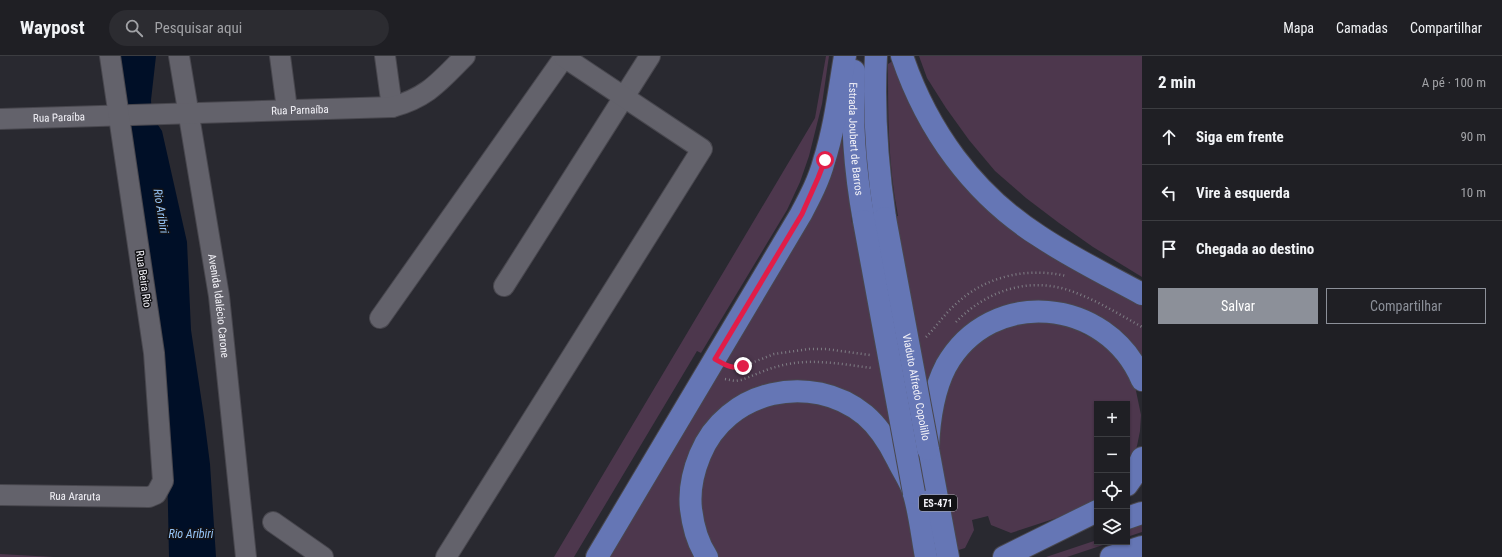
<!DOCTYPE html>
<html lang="pt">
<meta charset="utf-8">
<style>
:root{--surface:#1f1f24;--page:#2c2c31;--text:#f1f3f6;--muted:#a1a2a6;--line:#3c3d41;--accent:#8c9099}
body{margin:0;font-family:"Roboto Condensed",sans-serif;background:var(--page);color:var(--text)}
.controls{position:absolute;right:12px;bottom:12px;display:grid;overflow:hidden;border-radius:0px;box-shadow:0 1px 3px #0004}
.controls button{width:36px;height:36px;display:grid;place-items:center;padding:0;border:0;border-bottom:1px solid var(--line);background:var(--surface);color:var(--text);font:20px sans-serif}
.stop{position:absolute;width:12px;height:12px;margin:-9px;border:3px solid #e11d48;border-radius:50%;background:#fff}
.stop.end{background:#e11d48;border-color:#fff;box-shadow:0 1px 4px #0008}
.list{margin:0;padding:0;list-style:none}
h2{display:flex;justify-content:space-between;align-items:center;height:52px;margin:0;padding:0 16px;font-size:17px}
h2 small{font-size:13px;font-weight:400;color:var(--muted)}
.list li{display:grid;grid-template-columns:26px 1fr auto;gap:12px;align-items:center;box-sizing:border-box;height:56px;padding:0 16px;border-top:1px solid var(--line)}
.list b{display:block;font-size:15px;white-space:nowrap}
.list em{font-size:13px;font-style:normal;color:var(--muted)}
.actions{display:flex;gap:8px;padding:12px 16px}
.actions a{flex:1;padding:9px 0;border:1px solid var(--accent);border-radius:0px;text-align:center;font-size:14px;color:var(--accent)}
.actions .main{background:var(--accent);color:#fff}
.icon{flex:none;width:22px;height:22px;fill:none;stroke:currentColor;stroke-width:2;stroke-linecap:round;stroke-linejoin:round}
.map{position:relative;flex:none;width:1142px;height:501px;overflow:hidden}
header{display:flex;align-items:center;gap:24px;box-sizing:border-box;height:56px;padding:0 20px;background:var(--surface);border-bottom:1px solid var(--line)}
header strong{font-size:19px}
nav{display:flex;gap:22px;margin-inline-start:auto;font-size:14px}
.search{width:280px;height:36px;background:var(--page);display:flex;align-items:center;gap:10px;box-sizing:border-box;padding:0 14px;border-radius:22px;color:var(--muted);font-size:15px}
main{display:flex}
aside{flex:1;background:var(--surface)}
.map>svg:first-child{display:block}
.green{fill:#4d374d}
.water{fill:#000f27}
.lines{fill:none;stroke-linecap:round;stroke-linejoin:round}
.minor-casing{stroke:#48474e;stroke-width:22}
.major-casing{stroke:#48474e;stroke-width:24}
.path{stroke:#7f7e85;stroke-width:2.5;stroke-dasharray:1 3;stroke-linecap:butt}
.minor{stroke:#63626b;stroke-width:20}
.major{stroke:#6576b5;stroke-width:22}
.major-bridge-casing{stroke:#48474e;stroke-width:24;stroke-linecap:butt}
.major-bridge{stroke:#6576b5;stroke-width:22}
.route{stroke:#e11d48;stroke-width:5}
.labels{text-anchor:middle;stroke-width:3;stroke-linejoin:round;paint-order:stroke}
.shield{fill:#121215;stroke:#b0afb4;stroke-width:1}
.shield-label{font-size:10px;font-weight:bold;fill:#f3f2f8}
.street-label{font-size:11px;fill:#f3f2f8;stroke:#121215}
.water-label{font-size:12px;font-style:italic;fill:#96c4f6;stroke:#121215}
</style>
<header>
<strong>Waypost</strong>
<div class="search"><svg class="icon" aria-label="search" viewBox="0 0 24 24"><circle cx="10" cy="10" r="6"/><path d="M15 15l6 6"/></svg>Pesquisar aqui</div>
<nav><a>Mapa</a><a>Camadas</a><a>Compartilhar</a></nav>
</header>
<main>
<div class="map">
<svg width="1142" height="501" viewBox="0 0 1142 501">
<rect width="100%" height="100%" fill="#292930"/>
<g class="green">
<path d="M826,0H829L822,48L809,100L800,126L787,154L701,297L697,295L574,501H554L815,62Z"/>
<path d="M919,0H1142V221L1093,191L1059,167L1026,142L995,115L969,84L946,52L927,22Z"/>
<path d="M891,6H893L986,153L1005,169L1046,198L1142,249V303L1057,264L1110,292L1135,330L1141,359L1140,375L1137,390L1127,412V348H1097V445L1078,455L1011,477L991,469L988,460L972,464L974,474L965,492L937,501H607L841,77L852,167L898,160C888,108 888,61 888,8Z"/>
<path d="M1142,469V476L1127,481V474Z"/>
<path d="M1097,484V486H1112L1067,501H1046Z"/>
<path d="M0,498L54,501H0Z"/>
</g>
<path class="water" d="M117,0H156L151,44L152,60L162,75L187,186L191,274L204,361L210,408L216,501H169L167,404Z"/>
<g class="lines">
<defs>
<g id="minor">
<path id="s1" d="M179,0L219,240L246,501"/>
<path d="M280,0L287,53"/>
<path d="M385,0L392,51"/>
<path id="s2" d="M0,63L392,51C427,42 440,25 465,0"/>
<path d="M504,230L650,0"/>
<path d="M380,262L565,0"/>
<path id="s3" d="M0,439L149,441L156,438L163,425L154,297L110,0"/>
<path d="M273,466L323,501"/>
<path d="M446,501L702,93L564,1"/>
</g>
<g id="major">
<path d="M876,0C873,55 877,108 885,162"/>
<path d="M902,0C927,74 973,138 1039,180C1072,202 1107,219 1142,238"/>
<path id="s4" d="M854,15C851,66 855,116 864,165"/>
<path d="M1127,429L1134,419L1142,402"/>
<path d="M1127,462L1142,457"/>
<path d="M597,501L801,158C810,141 819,124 824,105C835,71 839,35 845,0"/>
<path d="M707,501C697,486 693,470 691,453C689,435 693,416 700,399C726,334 811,315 865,359C879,371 889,387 897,403C902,414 911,426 914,438C920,459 922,480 926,501"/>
<path d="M948,501L928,393C929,365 933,335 946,310C991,230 1107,241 1142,324"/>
<path d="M1004,501L1097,455"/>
<path d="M1111,501L1142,491"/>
</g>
</defs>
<use href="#minor" class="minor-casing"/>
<use href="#major" class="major-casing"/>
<g class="path">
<path d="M956,266C986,235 1029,220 1071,235C1096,244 1119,258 1142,271"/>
<path d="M926,281C937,270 945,257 957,247C986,220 1028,211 1066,220"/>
<path d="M732,312H739L774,298L809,293H826L870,299"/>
<path d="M725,323L735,325L741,324C753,320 764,314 776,311C808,301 840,308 872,312"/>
</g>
<use href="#minor" class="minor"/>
<use href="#major" class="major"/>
<defs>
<g id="major-bridge">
<path id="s5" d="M885,162L928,393"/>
<path d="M864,165L914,437"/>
</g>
</defs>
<use href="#major-bridge" class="major-bridge-casing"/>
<use href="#major-bridge" class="major-bridge"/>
</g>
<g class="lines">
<path class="route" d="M743,310C732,314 724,308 715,303L802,158L818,122L825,104"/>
</g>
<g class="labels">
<rect class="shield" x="919" y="439" width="38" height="16" rx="3"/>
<g class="shield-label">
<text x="938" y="451">ES-471</text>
</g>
<g class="street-label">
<text dy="4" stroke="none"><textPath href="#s2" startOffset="300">Rua Parnaíba</textPath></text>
<text dy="4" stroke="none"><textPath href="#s2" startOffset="59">Rua Paraíba</textPath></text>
<text dy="4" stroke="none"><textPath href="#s4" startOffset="68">Estrada Joubert de Barros</textPath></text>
<text transform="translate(144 223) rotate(82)" y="4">Rua Beira Rio</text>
<text dy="4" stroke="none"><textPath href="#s1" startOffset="253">Avenida Idalécio Carone</textPath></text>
<text dy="4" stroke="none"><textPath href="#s5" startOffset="172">Viaduto Alfredo Copolillo</textPath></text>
<text dy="4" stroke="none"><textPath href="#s3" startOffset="75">Rua Araruta</textPath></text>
</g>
<g class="water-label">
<text transform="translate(161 155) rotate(81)" y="4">Rio Aribiri</text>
<text x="191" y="482">Rio Aribiri</text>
</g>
</g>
</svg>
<div class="controls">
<button>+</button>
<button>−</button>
<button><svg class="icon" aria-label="locate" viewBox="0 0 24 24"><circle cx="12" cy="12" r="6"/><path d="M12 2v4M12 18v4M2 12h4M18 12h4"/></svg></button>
<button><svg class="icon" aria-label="layers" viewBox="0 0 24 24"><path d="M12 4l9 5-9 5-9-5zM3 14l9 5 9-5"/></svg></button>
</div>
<div class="stop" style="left:825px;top:104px"></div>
<div class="stop end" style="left:743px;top:310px"></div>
</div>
<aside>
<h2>2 min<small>A pé · 100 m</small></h2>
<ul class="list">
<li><svg class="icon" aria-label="ahead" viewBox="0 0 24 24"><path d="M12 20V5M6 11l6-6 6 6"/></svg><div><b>Siga em frente</b></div><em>90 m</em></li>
<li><svg class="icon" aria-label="left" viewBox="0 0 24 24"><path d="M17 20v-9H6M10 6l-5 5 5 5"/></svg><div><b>Vire à esquerda</b></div><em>10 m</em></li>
<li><svg class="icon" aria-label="arrive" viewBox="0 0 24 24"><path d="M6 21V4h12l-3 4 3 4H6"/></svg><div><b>Chegada ao destino</b></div></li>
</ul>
<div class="actions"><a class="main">Salvar</a><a>Compartilhar</a></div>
</aside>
</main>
